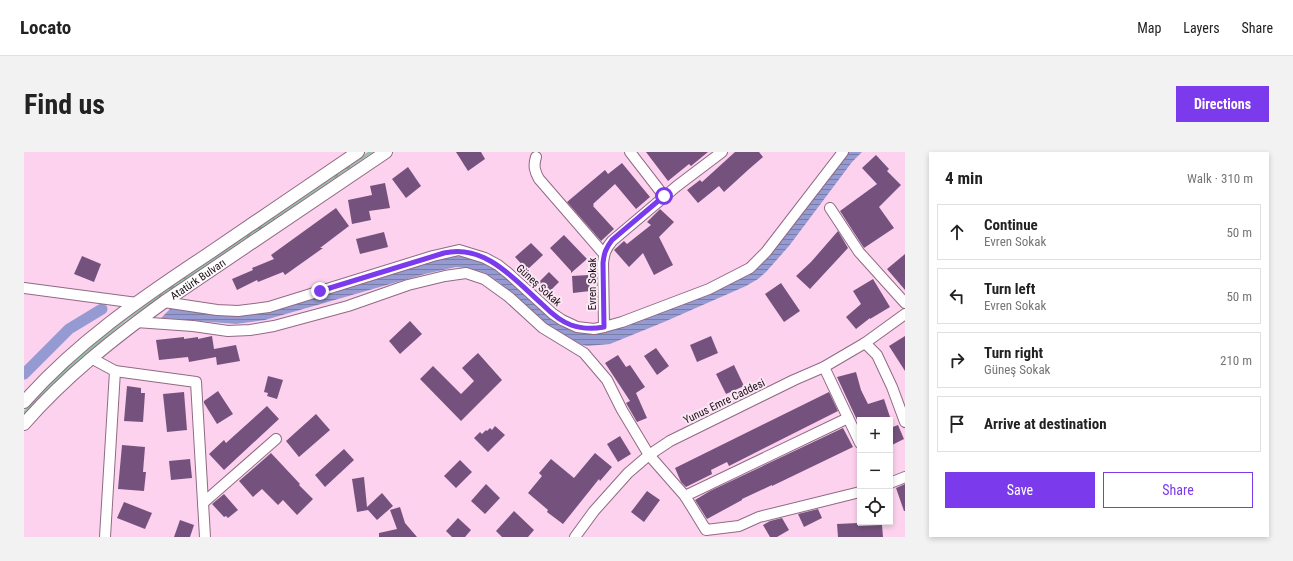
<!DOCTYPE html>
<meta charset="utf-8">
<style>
:root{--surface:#fff;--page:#f2f2f2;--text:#222;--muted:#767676;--line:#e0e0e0;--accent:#7c3aed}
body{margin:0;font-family:"Roboto Condensed",sans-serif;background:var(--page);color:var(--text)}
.controls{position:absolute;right:12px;bottom:12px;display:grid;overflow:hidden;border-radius:0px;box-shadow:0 2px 6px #0003}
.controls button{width:36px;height:36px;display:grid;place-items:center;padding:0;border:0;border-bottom:1px solid var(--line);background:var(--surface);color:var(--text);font:20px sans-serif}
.stop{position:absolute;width:12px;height:12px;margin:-9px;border:3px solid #7c3aed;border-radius:50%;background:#fff}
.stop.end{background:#7c3aed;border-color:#fff;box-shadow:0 1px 4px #0008}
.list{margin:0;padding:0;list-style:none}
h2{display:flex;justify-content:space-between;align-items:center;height:52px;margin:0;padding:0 16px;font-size:17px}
h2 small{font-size:13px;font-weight:400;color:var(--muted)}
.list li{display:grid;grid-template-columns:26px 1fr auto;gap:12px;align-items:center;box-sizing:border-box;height:56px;margin:0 8px 8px;padding:0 8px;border:1px solid var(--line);border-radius:0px}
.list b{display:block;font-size:15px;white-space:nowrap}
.list p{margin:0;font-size:13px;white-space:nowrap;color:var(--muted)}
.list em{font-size:13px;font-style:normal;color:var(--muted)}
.actions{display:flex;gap:8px;padding:12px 16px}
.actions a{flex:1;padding:9px 0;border:1px solid var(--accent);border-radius:0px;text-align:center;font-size:14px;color:var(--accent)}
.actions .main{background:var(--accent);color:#fff}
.icon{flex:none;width:22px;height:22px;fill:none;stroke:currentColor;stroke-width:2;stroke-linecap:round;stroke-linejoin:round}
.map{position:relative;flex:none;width:881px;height:385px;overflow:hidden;border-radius:0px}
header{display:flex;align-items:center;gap:24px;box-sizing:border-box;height:56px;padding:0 20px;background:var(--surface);border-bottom:1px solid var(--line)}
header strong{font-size:19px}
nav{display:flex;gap:22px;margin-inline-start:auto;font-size:14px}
.intro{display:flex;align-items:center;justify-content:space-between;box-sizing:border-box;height:96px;padding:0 24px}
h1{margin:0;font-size:28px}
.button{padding:10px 18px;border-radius:0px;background:var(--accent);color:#fff;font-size:14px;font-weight:700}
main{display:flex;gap:24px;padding:0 24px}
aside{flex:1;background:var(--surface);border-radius:0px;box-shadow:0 2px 6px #0003}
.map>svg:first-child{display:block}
.forest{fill:url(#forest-firs)}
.water{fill:url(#water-rules)}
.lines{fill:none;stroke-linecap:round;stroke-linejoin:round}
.canal{stroke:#959bd2;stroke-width:11}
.building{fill:#75527e}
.minor-casing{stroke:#906a83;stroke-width:12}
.major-casing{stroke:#906a83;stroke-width:14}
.minor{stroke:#fff;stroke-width:10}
.major{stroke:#fff;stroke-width:12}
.route{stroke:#7c3aed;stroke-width:5}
.labels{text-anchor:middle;stroke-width:4;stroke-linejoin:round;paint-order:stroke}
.street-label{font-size:11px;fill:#1b0d17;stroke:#f9e8f3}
</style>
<header>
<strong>Locato</strong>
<nav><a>Map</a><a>Layers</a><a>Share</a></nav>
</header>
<div class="intro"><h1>Find us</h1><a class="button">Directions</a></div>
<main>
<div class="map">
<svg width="881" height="385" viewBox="0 0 881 385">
<defs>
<pattern id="forest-firs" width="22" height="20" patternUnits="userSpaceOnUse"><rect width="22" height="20" fill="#8bc7a5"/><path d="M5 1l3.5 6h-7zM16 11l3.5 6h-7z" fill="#77aa8d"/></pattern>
<pattern id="water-rules" width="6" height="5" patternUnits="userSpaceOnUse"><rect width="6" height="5" fill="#959bd2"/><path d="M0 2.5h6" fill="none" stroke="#797da9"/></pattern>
</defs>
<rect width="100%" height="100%" fill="#fdd2ee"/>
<path class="forest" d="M344,0H349L103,168C66,198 31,228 0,263V259C61,190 131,145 206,94C252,63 298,31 344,0Z"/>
<path class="water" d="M824,0H838L828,10L765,94L742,120L734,127L722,134L640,170L586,192L563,194L552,191L527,177L476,131L461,121L445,116L432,115L401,122L241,168L212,172L137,166L146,157L188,161L213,162L426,104C472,102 486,135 519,158C524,162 566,179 573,180C581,181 595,176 603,174L725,123L751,95L791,45Z"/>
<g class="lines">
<path class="canal" d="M0,222L45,177L78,157"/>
</g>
<g class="building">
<path d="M432,0H457L461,7L444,19Z"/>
<path d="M622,0H684L667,14L665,12L644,29Z"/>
<path d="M711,0H735L739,5L724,18L700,40L695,34L674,51L663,38L676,28L678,30Z"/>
<path d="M852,3L865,17L863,19L877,33L855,55L870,76L840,96L816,59L853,32L838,16Z"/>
<path d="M598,11L626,45L612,57L591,32L569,52L570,53L569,54L590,77L577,89L543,50L581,18L584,22Z"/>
<path d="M384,15L397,34L382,46L368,27Z"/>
<path d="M361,31L366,56L345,59L347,68L328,72L324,48L348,43L346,34Z"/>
<path d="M312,56L325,74L296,96H299L261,123L259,120L234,130L233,128L213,138L208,127L229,118L228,116L250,107L247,103Z"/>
<path d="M636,57L650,70L635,85L649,113L630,123L619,101L605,115L590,98L600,89L603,92L627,73L623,70Z"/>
<path d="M814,79L824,96L786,137L772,124L787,110Z"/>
<path d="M360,80L364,95L336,102L332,87Z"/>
<path d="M540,83L563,107L547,121V118V119L526,96Z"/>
<path d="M507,91L519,103L503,118L491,105Z"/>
<path d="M881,102V138L863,117Z"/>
<path d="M58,104L77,112L70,130L50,122Z"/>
<path d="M525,120L535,130L522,143L512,133Z"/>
<path d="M565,123L566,139L549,141L548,124Z"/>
<path d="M849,127L866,155L846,167V166L832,177L822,165L837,152L829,139Z"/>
<path d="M757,131L776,159L760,170L741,142Z"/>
<path d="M386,169L398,182L376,202L365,189Z"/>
<path d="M188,184L190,197L212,193L216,209L193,213L192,205L165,210L164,205L135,208L132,188L160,185V187L174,185V187Z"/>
<path d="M687,184L694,201L673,210L666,193Z"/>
<path d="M881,184V219L865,194Z"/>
<path d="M632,196L645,214L633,223L620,204Z"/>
<path d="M454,201L478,228L437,269L396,227L409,214L437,242L450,229L438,216Z"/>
<path d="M594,203L602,215L606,213L621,235L612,241L623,266L613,270L602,251L606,249L581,211Z"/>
<path d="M710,213L720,234L702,242L692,222Z"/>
<path d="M832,220L837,238L844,252L860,247L867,268H833L813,225Z"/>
<path d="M244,224L259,228L253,247L243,244L244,241L240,240Z"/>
<path d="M103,234L117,236V241H121L119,270L100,269Z"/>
<path d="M194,239L209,262L193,272L180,251V249Z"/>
<path d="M160,240L163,278L143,280L139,242Z"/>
<path d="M805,240L814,259L705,314L703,310L687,318L688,322L662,335L657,330L651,316Z"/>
<path d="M243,254L255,267L200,318L185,302L200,288L202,291Z"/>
<path d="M292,262L306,278L275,305L262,289Z"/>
<path d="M874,273L880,287L866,294V276Z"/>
<path d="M471,274L481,283L464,300L450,286L456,280L458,282L462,278L463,279L466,276L468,278Z"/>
<path d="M819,276L829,295L748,334V333L718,347V348L683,367L671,348L686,339Z"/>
<path d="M596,284L607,302L594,310L583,292Z"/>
<path d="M98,293L121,295L119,320H122L120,339L94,337Z"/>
<path d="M320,297L330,308L301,335L291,323Z"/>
<path d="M247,301L276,332L275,333L289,347L273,363L259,348L254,353L238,337L229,345L215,329Z"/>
<path d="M571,301L588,315L576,329L575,327L539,372L523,360L524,358L504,341L518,324L515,321L527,307L550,326Z"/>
<path d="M166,307L168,326L147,328L145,309Z"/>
<path d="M436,308L448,320L432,336L420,324Z"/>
<path d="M340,325L343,355L358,341L369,354L353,368L344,358L333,360L328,327Z"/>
<path d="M462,332L476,346L461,362L447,349Z"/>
<path d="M881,332V359H880L872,336Z"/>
<path d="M623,339L636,348L620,370L607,360Z"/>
<path d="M200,342L214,358L204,366L202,364L200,365L188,352Z"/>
<path d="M100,350L128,361L121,377L93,366Z"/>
<path d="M376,355L381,371L393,385H355V381L373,377L366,358Z"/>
<path d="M794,357L798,366L780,375L774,362Z"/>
<path d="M490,359L510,378L504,385H478L472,379Z"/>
<path d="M434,366L447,378L441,385H428L422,379Z"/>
<path d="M758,366L765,378L753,385H746L739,373L746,369Z"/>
<path d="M156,368L170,373L166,385H150Z"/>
<path d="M834,371V374L858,373L859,385H814L813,372Z"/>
</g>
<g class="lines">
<defs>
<g id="minor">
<path d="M606,0L640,44"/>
<path d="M512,5C509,14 511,20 515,27L580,102"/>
<path d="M806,56L835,100L881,151"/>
<path d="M0,136L113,151"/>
<path d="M140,150L193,158L214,159L245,155L409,104L435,98L461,106L474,113L484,121L529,162L538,168L553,175L570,177L580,175L598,170L685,137L726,116L742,100L819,0"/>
<path d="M112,170L169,174L204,179L226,178L250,174L324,154L384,133L421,124L442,121L460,127L485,145L519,176L560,201L583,228L598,258L625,303L661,344L682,378L715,374L735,365L836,340"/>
<path d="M580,175L579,111C580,101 582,96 588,89L653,34L698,0"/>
<path d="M841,191L853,203L868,235L881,270"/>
<path d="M67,206L91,219L81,385"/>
<path d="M800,215L836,291"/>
<path d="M91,219L172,230L181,385"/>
<path d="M866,331L881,325"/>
<path d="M661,344L824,266"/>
<path d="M179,351L252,287"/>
<path d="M551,385L570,359L604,321L625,303L646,289L770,228L800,215L841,191L881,162"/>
</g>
<g id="major">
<path d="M0,250C52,191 116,147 181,104C232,69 283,35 334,0"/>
<path id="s1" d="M0,272C41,225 89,187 140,150L362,0"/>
</g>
</defs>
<use href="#minor" class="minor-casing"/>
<use href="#major" class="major-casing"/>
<use href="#minor" class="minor"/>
<use href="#major" class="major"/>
</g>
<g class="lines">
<path class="route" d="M296,139L420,101C461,91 492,129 519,153C527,161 536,169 547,173C558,177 569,177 580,175L579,111C580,101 582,96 588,88L640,44"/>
</g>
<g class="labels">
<g class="street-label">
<text dy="4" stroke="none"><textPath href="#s1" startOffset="227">Atatürk Bulvarı</textPath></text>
<text transform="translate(568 132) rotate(-90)" y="4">Evren Sokak</text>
<text transform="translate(515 133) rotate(42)" y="4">Güneş Sokak</text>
<text transform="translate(700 249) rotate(-26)" y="4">Yunus Emre Caddesi</text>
</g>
</g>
</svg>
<div class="controls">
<button>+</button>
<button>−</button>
<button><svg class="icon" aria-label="locate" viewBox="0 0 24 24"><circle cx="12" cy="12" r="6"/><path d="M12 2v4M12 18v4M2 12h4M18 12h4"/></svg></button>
</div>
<div class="stop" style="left:640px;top:44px"></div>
<div class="stop end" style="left:296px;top:139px"></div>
</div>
<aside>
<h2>4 min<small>Walk · 310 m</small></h2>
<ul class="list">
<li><svg class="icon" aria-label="ahead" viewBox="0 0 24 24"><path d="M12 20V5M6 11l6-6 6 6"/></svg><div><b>Continue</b><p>Evren Sokak</p></div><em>50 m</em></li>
<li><svg class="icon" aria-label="left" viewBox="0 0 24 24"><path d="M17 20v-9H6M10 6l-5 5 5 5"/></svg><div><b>Turn left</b><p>Evren Sokak</p></div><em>50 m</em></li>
<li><svg class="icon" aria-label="right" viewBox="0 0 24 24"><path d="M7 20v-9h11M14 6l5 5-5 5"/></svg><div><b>Turn right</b><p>Güneş Sokak</p></div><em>210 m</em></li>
<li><svg class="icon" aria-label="arrive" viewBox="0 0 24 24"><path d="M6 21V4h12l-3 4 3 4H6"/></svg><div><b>Arrive at destination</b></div></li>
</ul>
<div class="actions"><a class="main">Save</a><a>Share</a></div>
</aside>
</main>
